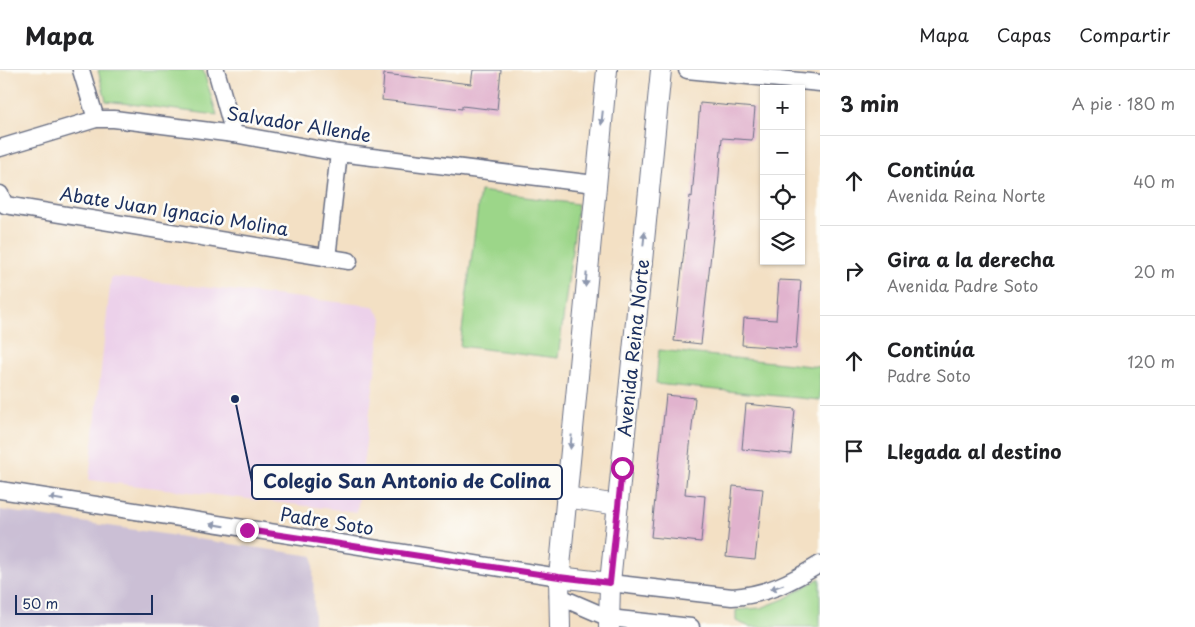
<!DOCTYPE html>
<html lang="es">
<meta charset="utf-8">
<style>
:root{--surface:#fff;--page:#f6f6f6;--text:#202124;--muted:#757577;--line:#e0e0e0}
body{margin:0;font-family:"Playpen Sans",sans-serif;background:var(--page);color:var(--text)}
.controls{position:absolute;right:15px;top:15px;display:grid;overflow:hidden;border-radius:0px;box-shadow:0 1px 4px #0004}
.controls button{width:45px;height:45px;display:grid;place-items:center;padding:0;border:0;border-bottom:1px solid var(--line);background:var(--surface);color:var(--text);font:25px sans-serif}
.scale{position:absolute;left:15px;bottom:12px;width:138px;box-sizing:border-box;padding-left:5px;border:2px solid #1b2f5e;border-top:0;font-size:14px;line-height:18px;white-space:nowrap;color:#1b2f5e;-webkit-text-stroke:4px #fdfcf7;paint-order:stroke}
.stop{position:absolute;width:15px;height:15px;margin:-11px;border:4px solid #b5179e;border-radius:50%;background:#fff}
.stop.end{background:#b5179e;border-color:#fff;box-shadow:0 1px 5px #0008}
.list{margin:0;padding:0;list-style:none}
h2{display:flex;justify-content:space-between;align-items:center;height:65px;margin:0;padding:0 20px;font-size:21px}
h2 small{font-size:16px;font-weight:400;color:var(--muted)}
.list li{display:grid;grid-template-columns:32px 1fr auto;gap:15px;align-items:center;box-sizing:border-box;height:90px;padding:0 20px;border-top:1px solid var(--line)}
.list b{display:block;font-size:19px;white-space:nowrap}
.list p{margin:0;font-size:16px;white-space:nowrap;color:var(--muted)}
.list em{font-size:16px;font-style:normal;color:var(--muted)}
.icon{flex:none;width:28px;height:28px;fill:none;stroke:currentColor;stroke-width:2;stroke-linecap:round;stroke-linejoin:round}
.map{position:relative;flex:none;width:820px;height:557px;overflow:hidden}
header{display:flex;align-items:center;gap:30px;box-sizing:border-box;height:70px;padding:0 25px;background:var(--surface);border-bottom:1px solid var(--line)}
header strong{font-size:24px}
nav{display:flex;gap:28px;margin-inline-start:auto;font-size:18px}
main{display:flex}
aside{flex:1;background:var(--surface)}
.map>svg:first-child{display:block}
.built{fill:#ecd1ea}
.industrial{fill:#cbbfd5}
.green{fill:#9cd689;stroke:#5c8274}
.building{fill:#e1b3ce}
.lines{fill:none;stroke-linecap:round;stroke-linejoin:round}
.minor-casing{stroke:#676d82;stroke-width:19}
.tertiary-casing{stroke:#676d82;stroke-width:22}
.minor{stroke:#fff;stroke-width:16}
.tertiary{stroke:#fff;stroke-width:20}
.oneway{fill:#8d97ae}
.route{stroke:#b5179e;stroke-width:6}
.labels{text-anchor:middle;stroke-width:5;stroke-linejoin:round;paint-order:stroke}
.street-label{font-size:18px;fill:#1b2f5e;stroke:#fdfcf7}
.leader{fill:none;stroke:#1b2f5e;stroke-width:2}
.callout-dot{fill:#1b2f5e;stroke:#fdfcf7;stroke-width:2}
.callout{fill:#fdfcf7;stroke:#1b2f5e;stroke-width:2}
.callout-label{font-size:19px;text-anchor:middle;font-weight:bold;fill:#1b2f5e}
</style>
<header>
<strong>Mapa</strong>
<nav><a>Mapa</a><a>Capas</a><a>Compartir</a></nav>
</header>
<main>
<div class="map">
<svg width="820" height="557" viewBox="0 0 820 557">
<rect width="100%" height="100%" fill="#fdfcf7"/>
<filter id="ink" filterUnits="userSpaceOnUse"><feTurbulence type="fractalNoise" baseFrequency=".02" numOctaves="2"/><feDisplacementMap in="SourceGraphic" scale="10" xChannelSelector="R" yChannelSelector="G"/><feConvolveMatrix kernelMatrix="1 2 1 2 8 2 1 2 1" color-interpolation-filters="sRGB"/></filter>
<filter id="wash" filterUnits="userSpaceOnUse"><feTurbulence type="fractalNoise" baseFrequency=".0096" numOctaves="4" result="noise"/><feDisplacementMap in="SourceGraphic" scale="20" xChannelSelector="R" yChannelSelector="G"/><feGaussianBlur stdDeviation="1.12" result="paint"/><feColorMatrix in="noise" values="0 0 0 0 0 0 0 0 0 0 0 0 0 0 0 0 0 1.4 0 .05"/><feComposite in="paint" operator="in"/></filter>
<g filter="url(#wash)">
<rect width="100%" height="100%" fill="#f3e0c4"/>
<path class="built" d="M111,207L373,236L382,248L357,442L89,410Z"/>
<path class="industrial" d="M0,440L313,486L314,557H0Z"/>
<g class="green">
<path d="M98,0H203L217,45L106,31Z"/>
<path d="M480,121L578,134L558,288L460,276Z"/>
<path d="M659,280L820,297V330L656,314Z"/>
<path d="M820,508V557H750L736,551V540L761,538L784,529Z"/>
</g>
<g id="blocks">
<g class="building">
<path d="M473,0H501L497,40L462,36V39L382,30L384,4L471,14Z"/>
<path d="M700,33L755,38L752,70L722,68L717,130L701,274L674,271L690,126L692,127Z"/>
<path d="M779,210L801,211L796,279L742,275L744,248L776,250Z"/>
<path d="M666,325L695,328L685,424L705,426L701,472L651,467Z"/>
<path d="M746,334L795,339L791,384L742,379Z"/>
<path d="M733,416L763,419L755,490L726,487Z"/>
</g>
</g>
</g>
<g filter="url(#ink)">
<use href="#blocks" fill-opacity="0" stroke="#676d82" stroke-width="1"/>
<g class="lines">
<defs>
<g id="minor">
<path d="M81,0L96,49"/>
<path d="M216,0L234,64"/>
<path d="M687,0L820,13"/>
<path d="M0,78L96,49H114L234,64L339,83L595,114"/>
<path d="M0,124L5,135L349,191"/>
<path d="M327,188L339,83"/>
<path d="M0,420L559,507"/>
<path d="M610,513L732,527C766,525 791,512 820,494"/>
<path d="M558,526L609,548L691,557"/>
</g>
<g id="tertiary">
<path d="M566,427L618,435"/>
<path d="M559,507L610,513"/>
<path d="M560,557L559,507L607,0"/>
<path d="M609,557L610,513L661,0"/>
</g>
</defs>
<use href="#minor" class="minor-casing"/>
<use href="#tertiary" class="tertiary-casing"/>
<use href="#minor" class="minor"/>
<use href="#tertiary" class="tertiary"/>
</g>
<defs><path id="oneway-solid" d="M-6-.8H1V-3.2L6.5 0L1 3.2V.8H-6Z" transform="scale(1.25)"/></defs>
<g class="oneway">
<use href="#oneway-solid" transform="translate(602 48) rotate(96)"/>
<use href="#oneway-solid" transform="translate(644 169) rotate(-84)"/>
<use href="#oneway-solid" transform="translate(586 210) rotate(95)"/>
<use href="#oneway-solid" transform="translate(571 372) rotate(95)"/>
<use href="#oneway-solid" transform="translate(56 429) rotate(-171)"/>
<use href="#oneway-solid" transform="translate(217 455) rotate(-171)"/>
<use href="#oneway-solid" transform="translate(777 517) rotate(160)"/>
</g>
</g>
<g class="lines" filter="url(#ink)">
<path class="route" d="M247,460L559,507L610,513L622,398"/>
</g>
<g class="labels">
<g class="street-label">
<text transform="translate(299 55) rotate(9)" y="6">Salvador Allende</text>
<text transform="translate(174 142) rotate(9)" y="6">Abate Juan Ignacio Molina</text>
<text transform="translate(634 278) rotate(-84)" y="6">Avenida Reina Norte</text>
<text transform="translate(327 452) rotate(9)" y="6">Padre Soto</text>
</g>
</g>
<path class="leader" d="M235 329L252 412"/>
<circle class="callout-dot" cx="235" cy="329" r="5"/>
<rect class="callout" x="252" y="395" width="310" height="34" rx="5"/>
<g class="callout-label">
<text x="407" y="418">Colegio San Antonio de Colina</text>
</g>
</svg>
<div class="controls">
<button>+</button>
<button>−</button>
<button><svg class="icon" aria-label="locate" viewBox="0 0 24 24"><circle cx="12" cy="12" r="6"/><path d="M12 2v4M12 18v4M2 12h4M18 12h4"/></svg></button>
<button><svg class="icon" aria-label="layers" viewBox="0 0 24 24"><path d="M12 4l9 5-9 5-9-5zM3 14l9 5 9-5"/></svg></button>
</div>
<div class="scale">50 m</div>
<div class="stop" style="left:622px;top:398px"></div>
<div class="stop end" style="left:247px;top:460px"></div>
</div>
<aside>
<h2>3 min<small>A pie · 180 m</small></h2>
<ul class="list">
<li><svg class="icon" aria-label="ahead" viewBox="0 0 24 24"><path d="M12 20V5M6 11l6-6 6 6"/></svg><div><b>Continúa</b><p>Avenida Reina Norte</p></div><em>40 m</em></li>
<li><svg class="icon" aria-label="right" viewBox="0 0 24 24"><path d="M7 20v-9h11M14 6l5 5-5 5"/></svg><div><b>Gira a la derecha</b><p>Avenida Padre Soto</p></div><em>20 m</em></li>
<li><svg class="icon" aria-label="ahead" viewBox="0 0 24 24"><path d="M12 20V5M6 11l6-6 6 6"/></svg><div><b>Continúa</b><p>Padre Soto</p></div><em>120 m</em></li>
<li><svg class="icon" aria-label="arrive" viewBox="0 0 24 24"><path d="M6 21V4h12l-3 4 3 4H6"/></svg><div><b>Llegada al destino</b></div></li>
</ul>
</aside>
</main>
